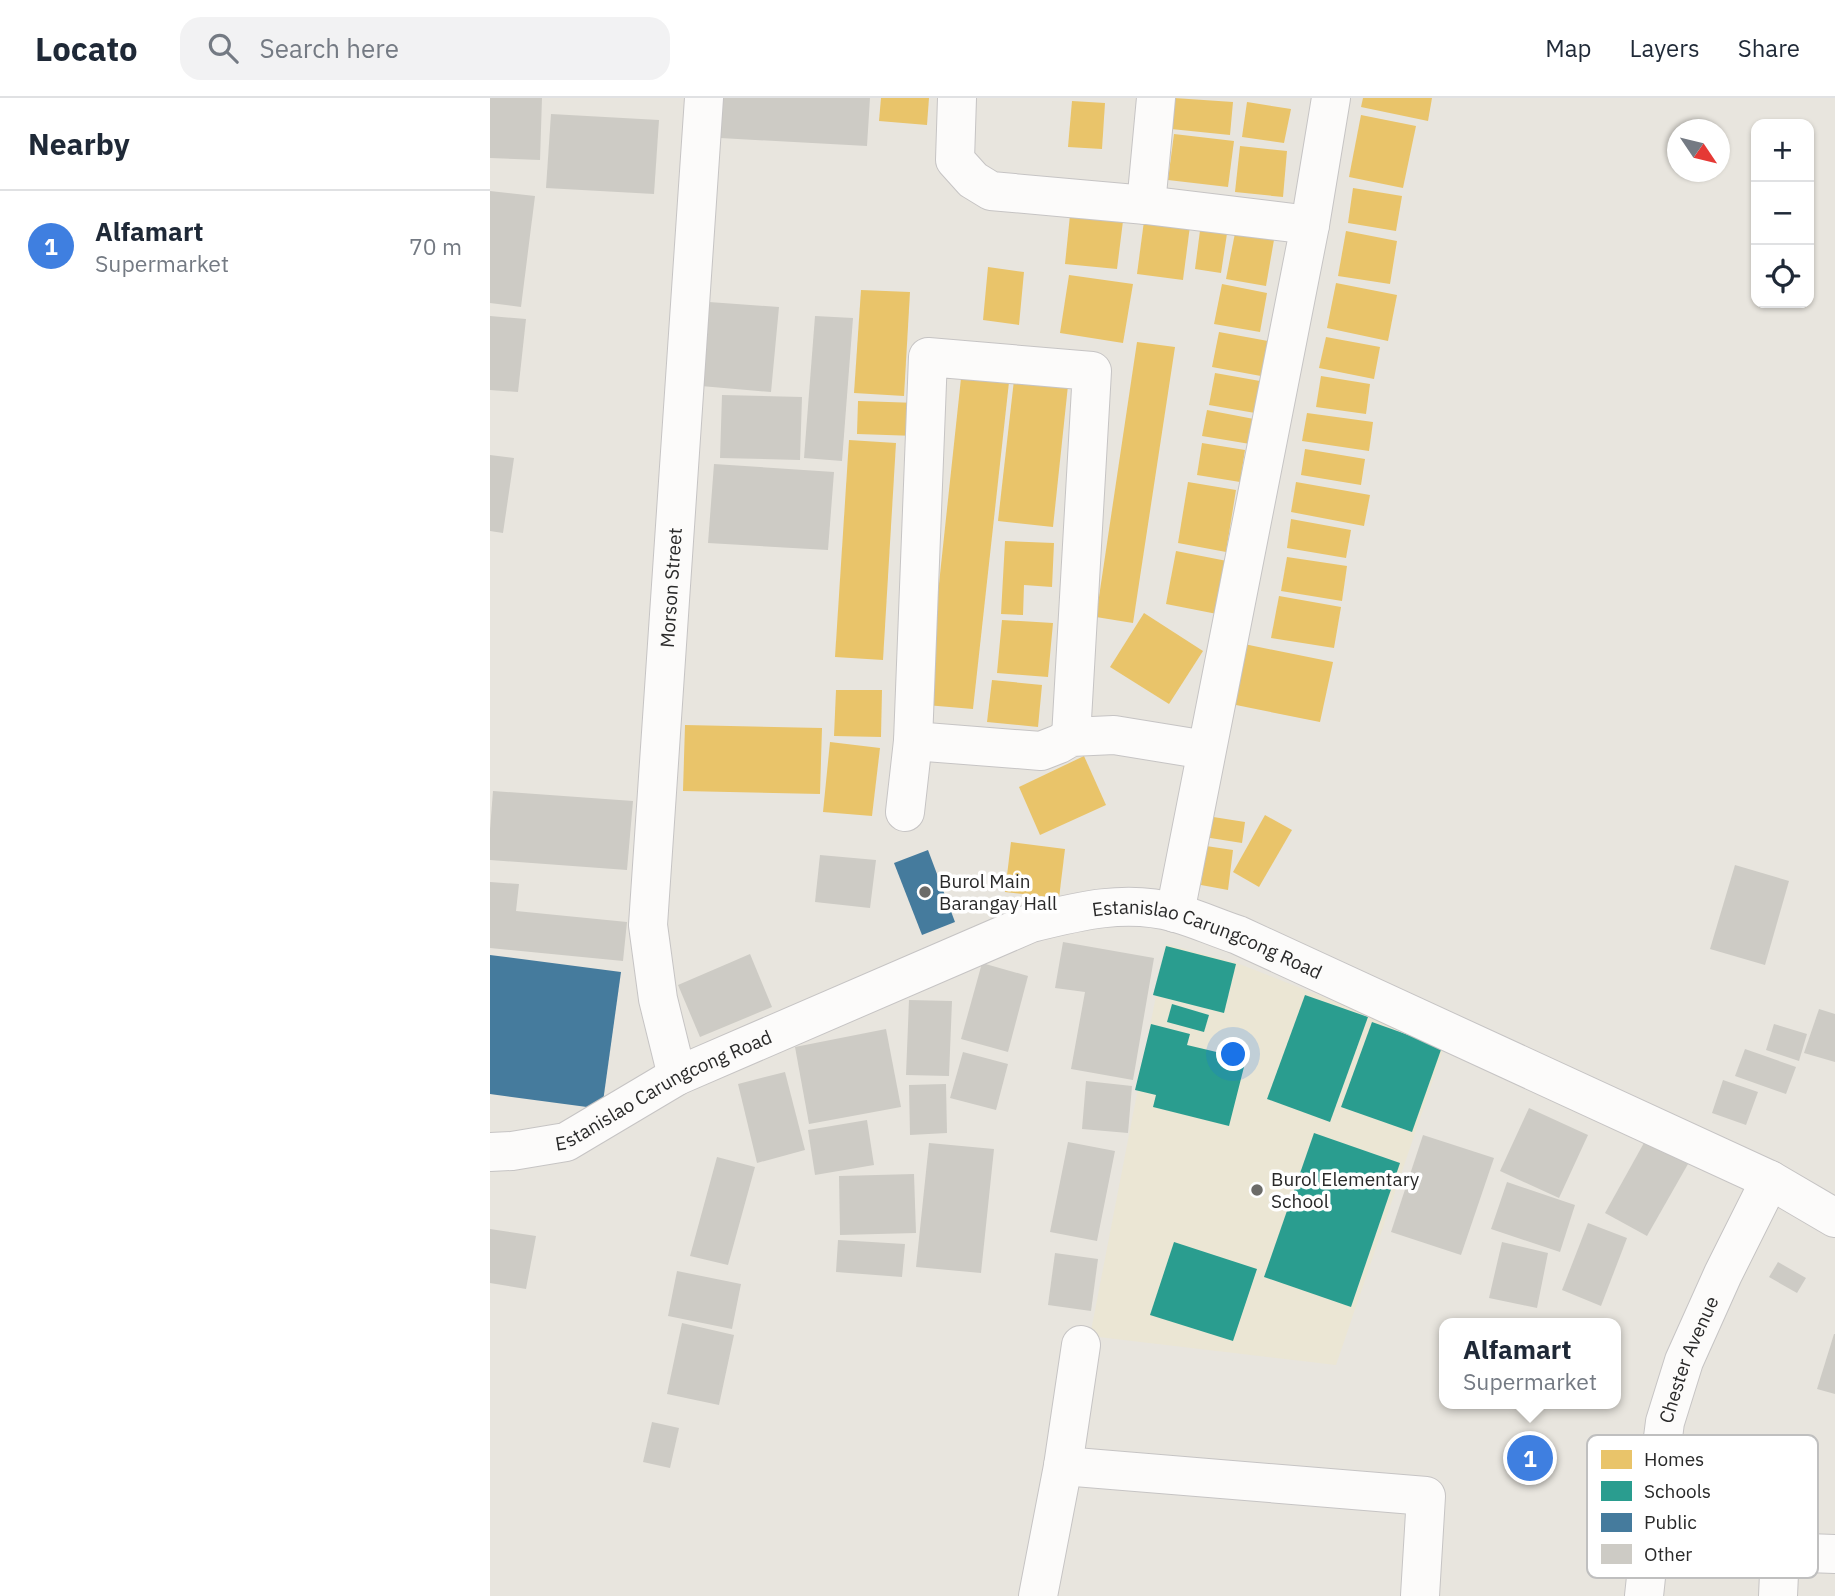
<!DOCTYPE html>
<meta charset="utf-8">
<style>
:root{--surface:#fff;--page:#f2f2f3;--text:#1f2937;--muted:#747a83;--line:#e0e1e3;--accent:#0f766e}
body{margin:0;font-family:"IBM Plex Sans",sans-serif;background:var(--page);color:var(--text)}
.controls{position:absolute;right:21px;top:21px;display:grid;overflow:hidden;border-radius:14px;box-shadow:0 2px 5px #0004}
.controls button{width:63px;height:63px;display:grid;place-items:center;padding:0;border:0;border-bottom:2px solid var(--line);background:var(--surface);color:var(--text);font:35px sans-serif}
.compass{position:absolute;left:1177px;top:21px;width:63px;height:63px;border-radius:50%;background:var(--surface);box-shadow:0 2px 5px #0004;rotate:125deg}
.you{position:absolute;left:744px;top:957px;width:24px;height:24px;margin:-18px;border:5px solid #fff;border-radius:50%;background:#1a73e8;box-shadow:0 0 0 10px #1a73e833}
.badge{display:grid;place-items:center;width:46px;height:46px;border-radius:50%;background:var(--accent);color:#fff;font-size:23px;font-weight:700}
.pin{position:absolute;translate:-50% -50%;border:4px solid #fff;box-shadow:0 2px 7px #0006}
.popup{position:absolute;left:949px;top:1220px;width:182px;height:91px;box-sizing:border-box;display:grid;place-content:center;border-radius:14px;background:var(--surface);filter:drop-shadow(0 2px 5px #0005);font-size:23px;white-space:nowrap;color:var(--muted)}
.popup b{font-size:26px;color:var(--text)}
.popup::after{content:'';position:absolute;left:50%;top:100%;margin-left:-14px;border:14px solid transparent;border-top-color:var(--surface)}
.list{margin:0;padding:0;list-style:none}
h2{display:flex;justify-content:space-between;align-items:center;height:91px;margin:0;padding:0 28px;font-size:30px}
h2 small{font-size:23px;font-weight:400;color:var(--muted)}
.list li{display:grid;grid-template-columns:46px 1fr auto;gap:21px;align-items:center;box-sizing:border-box;height:112px;padding:0 28px;border-top:2px solid var(--line)}
.list b{display:block;font-size:26px;white-space:nowrap}
.list p{margin:0;font-size:23px;white-space:nowrap;color:var(--muted)}
.list em{font-size:23px;font-style:normal;color:var(--muted)}
.icon{flex:none;width:38px;height:38px;fill:none;stroke:currentColor;stroke-width:2;stroke-linecap:round;stroke-linejoin:round}
.map{position:relative;flex:none;width:1345px;height:1498px;overflow:hidden}
header{display:flex;align-items:center;gap:42px;box-sizing:border-box;height:98px;padding:0 35px;background:var(--surface);border-bottom:2px solid var(--line)}
header strong{font-size:33px}
nav{display:flex;gap:38px;margin-inline-start:auto;font-size:24px}
.search{width:490px;height:63px;background:var(--page);display:flex;align-items:center;gap:18px;box-sizing:border-box;padding:0 24px;border-radius:21px;color:var(--muted);font-size:26px}
main{display:flex}
aside{flex:1;background:var(--surface)}
.map>svg:first-child{display:block}
.education{fill:#ebe6d4}
.homes{fill:#e9c46a}
.schools{fill:#2a9d8f}
.public{fill:#457b9d}
.building{fill:#cdcbc5}
.lines{fill:none;stroke-linecap:round;stroke-linejoin:round}
.minor-casing{stroke:#c6c4c4;stroke-width:40}
.tertiary-casing{stroke:#c6c4c4;stroke-width:40}
.minor{stroke:#fcfbfa;stroke-width:38}
.tertiary{stroke:#fcfbfa;stroke-width:38}
.poi-dot{fill:#6c6b68;stroke:#fff;stroke-width:2.5}
.labels{text-anchor:middle;stroke-width:7;stroke-linejoin:round;paint-order:stroke}
.street-label{font-size:19px;fill:#292929;stroke:#fff}
.poi-label{font-size:19px;fill:#292929;stroke:#fff;text-anchor:start}
.key{fill:#fff;stroke:#bfbfbf;stroke-width:2}
.key-label{font-size:19px;fill:#292929}
</style>
<header>
<strong>Locato</strong>
<div class="search"><svg class="icon" aria-label="search" viewBox="0 0 24 24"><circle cx="10" cy="10" r="6"/><path d="M15 15l6 6"/></svg>Search here</div>
<nav><a>Map</a><a>Layers</a><a>Share</a></nav>
</header>
<main>
<aside>
<h2>Nearby<small></small></h2>
<ul class="list">
<li><span class="badge" style="background:#3f7fe0">1</span><div><b>Alfamart</b><p>Supermarket</p></div><em>70 m</em></li>
</ul>
</aside>
<div class="map">
<svg width="1345" height="1498" viewBox="0 0 1345 1498">
<rect width="100%" height="100%" fill="#e8e5de"/>
<path class="education" d="M676,846L747,865L955,947L846,1267L600,1238Z"/>
<g class="homes">
<path d="M391,0H439L437,27L389,23Z"/>
<path d="M684,0L743,4L740,37L681,31Z"/>
<path d="M873,0H942L938,23L871,9Z"/>
<path d="M582,3L615,5L612,51L578,49Z"/>
<path d="M757,4L801,11L794,45L752,39Z"/>
<path d="M871,17L926,28L913,90L859,79Z"/>
<path d="M684,36L744,43L738,89L678,82Z"/>
<path d="M750,48L797,53L793,99L745,94Z"/>
<path d="M863,90L912,98L906,133L858,125Z"/>
<path d="M580,117L633,123L627,171L575,166Z"/>
<path d="M654,123L700,128L693,182L647,176Z"/>
<path d="M711,125L738,129L731,175L705,171Z"/>
<path d="M746,130L785,136L776,188L736,181Z"/>
<path d="M856,133L907,143L900,186L848,178Z"/>
<path d="M498,169L534,174L529,227L493,222Z"/>
<path d="M579,177L643,186L633,245L570,235Z"/>
<path d="M846,185L907,197L898,243L837,230Z"/>
<path d="M732,186L777,195L770,234L724,226Z"/>
<path d="M371,192L420,194L414,298L364,295Z"/>
<path d="M729,234L778,243L771,278L722,269Z"/>
<path d="M836,239L890,249L884,281L829,270Z"/>
<path d="M647,244L685,249L643,525L606,519Z"/>
<path d="M472,271L520,275L483,611L436,607Z"/>
<path d="M525,273L579,278L563,429L508,423Z"/>
<path d="M725,275L770,283L765,315L719,307Z"/>
<path d="M831,278L880,286L876,316L826,309Z"/>
<path d="M368,303L428,305L426,338L367,336Z"/>
<path d="M717,312L764,321L760,346L712,338Z"/>
<path d="M817,315L883,324L879,353L812,343Z"/>
<path d="M359,342L406,345L393,562L345,559Z"/>
<path d="M712,345L755,352L750,384L707,377Z"/>
<path d="M815,351L875,361L871,387L811,377Z"/>
<path d="M698,384L746,392L736,454L688,445Z"/>
<path d="M806,384L880,397L874,428L801,414Z"/>
<path d="M801,421L861,432L856,460L797,450Z"/>
<path d="M515,443L564,445L562,489L534,487L533,517L511,516Z"/>
<path d="M686,453L737,463L727,516L676,506Z"/>
<path d="M797,459L857,468L852,503L791,493Z"/>
<path d="M789,498L851,509L844,550L781,540Z"/>
<path d="M654,515L713,553L679,606L620,569Z"/>
<path d="M512,522L563,525L558,579L507,575Z"/>
<path d="M754,546L843,564L830,624L741,606Z"/>
<path d="M502,582L552,587L548,629L497,624Z"/>
<path d="M346,592H392L391,639L344,638Z"/>
<path d="M195,627L332,630L330,696L193,693Z"/>
<path d="M340,644L390,650L382,718L333,714Z"/>
<path d="M594,658L616,707L550,737L529,689Z"/>
<path d="M775,717L802,732L769,789L743,774Z"/>
<path d="M717,718L755,724L752,745L714,739Z"/>
<path d="M521,744L575,751L569,800L515,794Z"/>
<path d="M716,748L743,752L738,792L711,787Z"/>
</g>
<g class="schools">
<path d="M676,848L746,866L734,915L663,897Z"/>
<path d="M815,897L878,919L840,1024L777,1001Z"/>
<path d="M682,906L719,917L714,934L677,924Z"/>
<path d="M882,924L952,949L922,1034L851,1009Z"/>
<path d="M661,926L700,936L697,947L756,961L739,1028L663,1009L666,997L645,992Z"/>
<path d="M824,1035L910,1065L861,1209L774,1179Z"/>
<path d="M684,1144L767,1171L743,1243L660,1217Z"/>
</g>
<g class="public">
<path d="M438,752L465,824L432,837L404,765Z"/>
<path d="M0,857L131,874L112,1011L0,996Z"/>
</g>
<g class="building">
<path d="M0,0H52L50,62L0,60Z"/>
<path d="M233,0H380L377,48L230,40Z"/>
<path d="M61,16L169,22L164,96L56,90Z"/>
<path d="M0,93L45,98L31,209L0,205Z"/>
<path d="M219,204L289,209L281,294L211,288Z"/>
<path d="M0,218L36,221L28,294L0,292Z"/>
<path d="M325,218L363,220L352,363L314,360Z"/>
<path d="M232,297L312,299L310,362L230,360Z"/>
<path d="M0,357L24,360L13,435L0,433Z"/>
<path d="M224,366L344,374L338,452L218,445Z"/>
<path d="M3,693L143,703L137,772L0,762V732Z"/>
<path d="M330,757L386,762L380,810L325,804Z"/>
<path d="M1245,767L1299,783L1275,867L1220,851Z"/>
<path d="M0,784L29,786L26,813L137,824L133,863L0,850Z"/>
<path d="M573,844L664,860L643,982L581,971L595,894L565,890Z"/>
<path d="M260,856L282,909L210,939L188,887Z"/>
<path d="M492,865L538,878L518,954L471,941Z"/>
<path d="M419,902L462,903L459,978L416,977Z"/>
<path d="M1329,911L1345,916V964L1314,955Z"/>
<path d="M1284,926L1317,936L1309,963L1276,952Z"/>
<path d="M396,931L411,1009L319,1026L305,949Z"/>
<path d="M1255,951L1306,969L1296,996L1245,978Z"/>
<path d="M473,954L518,966L506,1012L460,1000Z"/>
<path d="M295,974L315,1052L267,1065L248,986Z"/>
<path d="M1233,982L1268,994L1256,1027L1222,1015Z"/>
<path d="M596,983L642,988L638,1035L592,1031Z"/>
<path d="M456,986L457,1035L420,1037L419,987Z"/>
<path d="M1039,1010L1098,1037L1069,1100L1010,1073Z"/>
<path d="M377,1022L384,1067L325,1077L318,1032Z"/>
<path d="M933,1037L1004,1060L971,1157L901,1134Z"/>
<path d="M1155,1043L1198,1066L1157,1138L1115,1115Z"/>
<path d="M578,1044L625,1053L607,1143L560,1134Z"/>
<path d="M439,1045L504,1051L491,1175L426,1169Z"/>
<path d="M227,1059L265,1069L238,1167L200,1158Z"/>
<path d="M424,1076L426,1135L350,1137L349,1078Z"/>
<path d="M1017,1084L1085,1107L1070,1154L1001,1131Z"/>
<path d="M1098,1125L1137,1140L1111,1208L1072,1192Z"/>
<path d="M0,1131L46,1138L36,1191L0,1185Z"/>
<path d="M348,1142L415,1146L412,1179L346,1174Z"/>
<path d="M1012,1144L1058,1155L1047,1210L999,1200Z"/>
<path d="M565,1155L608,1161L601,1213L558,1207Z"/>
<path d="M1288,1164L1316,1180L1307,1195L1279,1179Z"/>
<path d="M187,1173L251,1186L242,1231L178,1218Z"/>
<path d="M192,1225L244,1237L229,1307L177,1296Z"/>
<path d="M1344,1236H1345V1296L1327,1291Z"/>
<path d="M162,1324L189,1330L180,1370L153,1364Z"/>
</g>
<g class="lines">
<defs>
<g id="minor">
<path d="M467,0L465,62L483,82L501,93L656,107L820,127"/>
<path d="M656,107L666,0"/>
<path d="M423,643L551,653L569,646L581,639L624,637L716,652"/>
<path d="M415,714L423,643L438,259L602,273L581,639"/>
<path d="M685,815L820,127L841,0"/>
<path id="s1" d="M187,978L168,901L158,827L214,0"/>
<path d="M573,1368L936,1398L930,1498"/>
<path d="M1161,1432L1193,1440L1290,1454L1345,1456"/>
<path d="M548,1498L573,1368L591,1247"/>
<path id="s2" d="M1154,1498L1161,1432L1175,1324L1194,1263L1233,1176L1280,1082"/>
<path d="M1288,1498L1290,1454"/>
</g>
<g id="tertiary">
<path id="s3" d="M0,1054L22,1053L76,1044L187,978L541,825C589,813 637,801 686,815C707,821 727,830 748,837L1280,1082L1345,1120"/>
</g>
</defs>
<use href="#minor" class="minor-casing"/>
<use href="#tertiary" class="tertiary-casing"/>
<use href="#minor" class="minor"/>
<use href="#tertiary" class="tertiary"/>
</g>
<g class="poi-dot">
<circle cx="435" cy="794" r="7"/>
<circle cx="767" cy="1092" r="7"/>
</g>
<g class="labels">
<g class="street-label">
<text dy="7" stroke="none"><textPath href="#s1" startOffset="492">Morson Street</textPath></text>
<text dy="7" stroke="none"><textPath href="#s3" startOffset="775">Estanislao Carungcong Road</textPath></text>
<text dy="7" stroke="none"><textPath href="#s3" startOffset="187">Estanislao Carungcong Road</textPath></text>
<text dy="7" stroke="none"><textPath href="#s2" startOffset="242">Chester Avenue</textPath></text>
</g>
<g class="poi-label">
<text x="449" y="790">Burol Main<tspan x="449" dy="22">Barangay Hall</tspan></text>
<text x="781" y="1088">Burol Elementary<tspan x="781" dy="22">School</tspan></text>
</g>
</g>
<rect x="1097" y="1337" width="231" height="143" rx="10" class="key"/>
<rect x="1111" y="1352" width="31" height="19" fill="#e9c46a"/>
<rect x="1111" y="1383" width="31" height="20" fill="#2a9d8f"/>
<rect x="1111" y="1415" width="31" height="19" fill="#457b9d"/>
<rect x="1111" y="1446" width="31" height="20" fill="#cdcbc5"/>
<g class="key-label">
<text x="1154" y="1368">Homes</text>
<text x="1154" y="1400">Schools</text>
<text x="1154" y="1431">Public</text>
<text x="1154" y="1463">Other</text>
</g>
</svg>
<div class="controls">
<button>+</button>
<button>−</button>
<button><svg class="icon" aria-label="locate" viewBox="0 0 24 24"><circle cx="12" cy="12" r="6"/><path d="M12 2v4M12 18v4M2 12h4M18 12h4"/></svg></button>
</div>
<svg class="compass" viewBox="-18 -18 36 36"><path d="M0-13l5 13h-10z" fill="#e53935"/><path d="M0 13l5-13h-10z" fill="#747a83"/></svg>
<div class="you"></div>
<div class="pin badge" style="left:1040px;top:1360px;background:#3f7fe0">1</div>
<div class="popup"><b>Alfamart</b>Supermarket</div>
</div>
</main>
